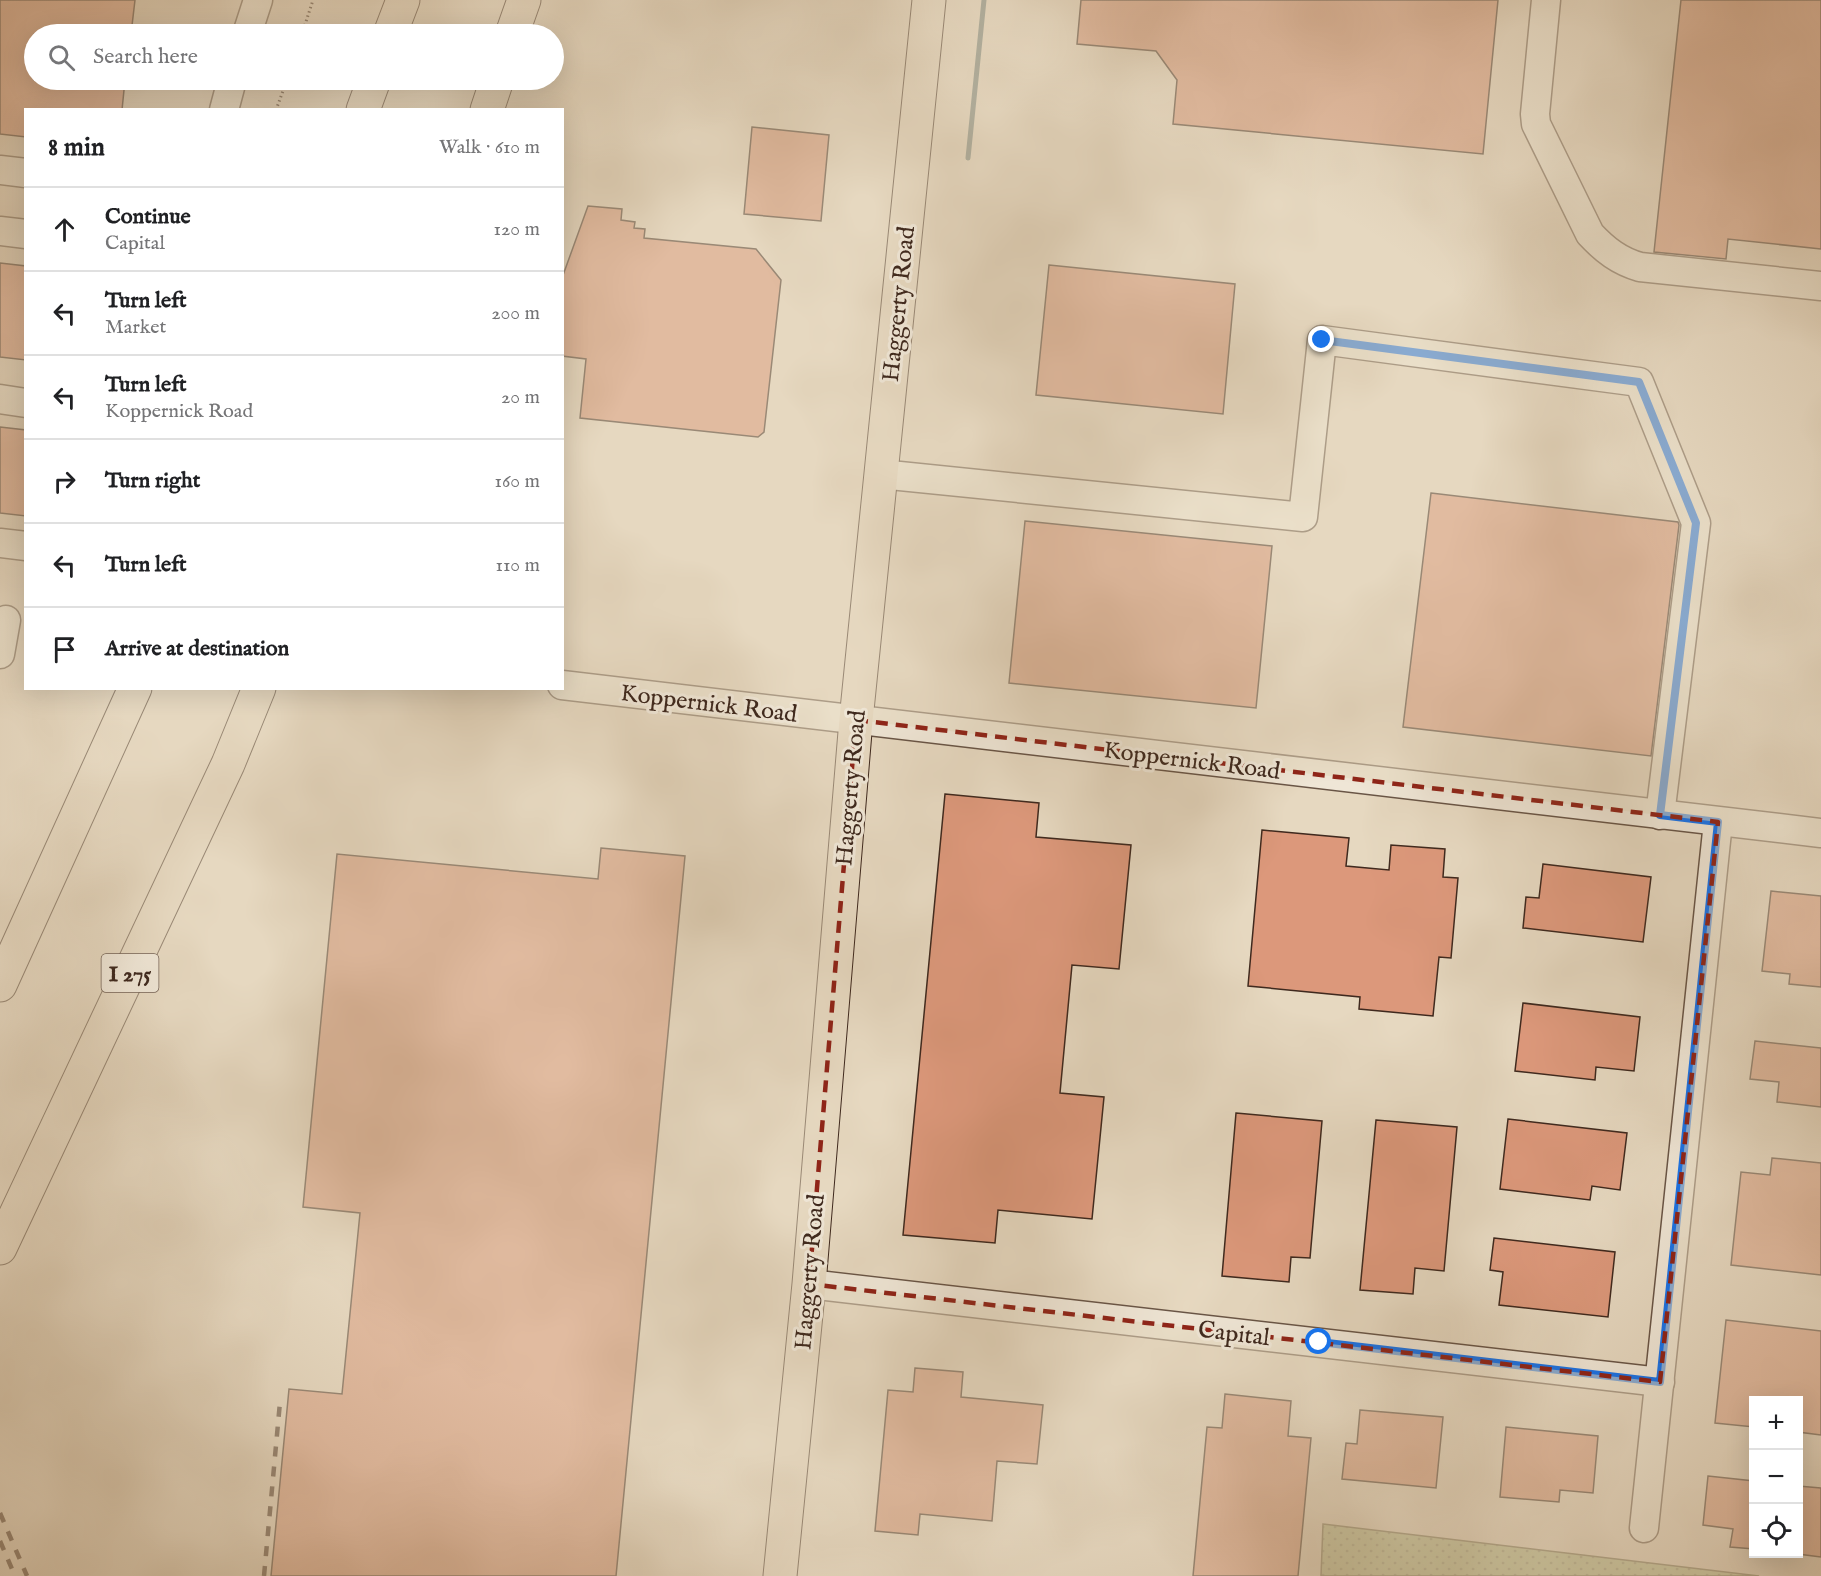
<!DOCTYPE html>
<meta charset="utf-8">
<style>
:root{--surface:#fff;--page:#f6f6f6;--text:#202124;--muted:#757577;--line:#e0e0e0}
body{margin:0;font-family:"IM FELL English",serif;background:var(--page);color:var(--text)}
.controls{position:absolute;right:18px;bottom:18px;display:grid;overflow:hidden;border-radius:0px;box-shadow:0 6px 24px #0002}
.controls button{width:54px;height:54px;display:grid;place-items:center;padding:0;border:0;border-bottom:2px solid var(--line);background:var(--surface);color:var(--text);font:30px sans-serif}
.stop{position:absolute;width:18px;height:18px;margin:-14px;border:4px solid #1a73e8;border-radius:50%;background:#fff}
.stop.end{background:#1a73e8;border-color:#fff;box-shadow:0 2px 6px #0008}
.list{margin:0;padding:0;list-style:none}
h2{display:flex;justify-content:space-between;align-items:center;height:78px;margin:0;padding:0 24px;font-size:26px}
h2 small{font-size:20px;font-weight:400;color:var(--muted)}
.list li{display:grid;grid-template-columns:39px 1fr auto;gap:18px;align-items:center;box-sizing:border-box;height:84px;padding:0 24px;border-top:2px solid var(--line)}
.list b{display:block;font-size:22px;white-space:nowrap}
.list p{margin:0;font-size:20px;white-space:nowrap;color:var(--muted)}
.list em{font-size:20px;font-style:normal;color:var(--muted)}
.icon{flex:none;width:33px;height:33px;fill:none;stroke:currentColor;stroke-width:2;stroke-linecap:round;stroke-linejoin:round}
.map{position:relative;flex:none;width:1821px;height:1576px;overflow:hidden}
.search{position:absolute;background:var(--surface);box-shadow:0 6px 24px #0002;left:24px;top:24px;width:540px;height:66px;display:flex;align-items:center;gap:15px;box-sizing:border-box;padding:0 21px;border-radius:33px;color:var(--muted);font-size:22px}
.panel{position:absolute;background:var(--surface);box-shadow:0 6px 24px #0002;left:24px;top:108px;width:540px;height:582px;border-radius:0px}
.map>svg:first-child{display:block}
.grass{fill:url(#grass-dots);stroke:#7c7456;stroke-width:1.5}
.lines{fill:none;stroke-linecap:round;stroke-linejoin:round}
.stream{stroke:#747f79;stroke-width:5}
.building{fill:#dc987b;stroke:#3f291e;stroke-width:1.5}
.minor-casing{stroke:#695546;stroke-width:31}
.major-casing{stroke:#3f291e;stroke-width:35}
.highway-casing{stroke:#3f291e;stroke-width:35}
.path{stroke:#3f291e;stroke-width:3;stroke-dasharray:1.5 3;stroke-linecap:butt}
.minor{stroke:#efe6d6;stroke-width:28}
.major{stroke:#e6d8c0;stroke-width:33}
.highway{stroke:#e6d8c0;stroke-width:33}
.rail{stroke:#3f291e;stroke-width:4.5;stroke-dasharray:10 10;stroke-linecap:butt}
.route{stroke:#1a73e8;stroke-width:8}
.marked{fill:none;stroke:#8f2418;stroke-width:4.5;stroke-dasharray:12 8;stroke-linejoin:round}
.labels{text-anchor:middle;stroke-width:6;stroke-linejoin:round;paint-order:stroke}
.shield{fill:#efe6d6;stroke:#746255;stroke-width:1.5}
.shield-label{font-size:22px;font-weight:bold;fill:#3f291e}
.street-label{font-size:24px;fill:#3f291e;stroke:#efe6d6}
</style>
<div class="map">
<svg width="1821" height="1576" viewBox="0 0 1821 1576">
<defs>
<pattern id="grass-dots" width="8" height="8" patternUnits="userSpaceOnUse" patternTransform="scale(1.5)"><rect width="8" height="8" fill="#b9be8f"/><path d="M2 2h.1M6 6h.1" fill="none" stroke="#989a74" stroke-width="1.8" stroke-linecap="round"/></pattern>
</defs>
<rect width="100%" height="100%" fill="#e6d8c0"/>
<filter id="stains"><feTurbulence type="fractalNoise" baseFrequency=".00333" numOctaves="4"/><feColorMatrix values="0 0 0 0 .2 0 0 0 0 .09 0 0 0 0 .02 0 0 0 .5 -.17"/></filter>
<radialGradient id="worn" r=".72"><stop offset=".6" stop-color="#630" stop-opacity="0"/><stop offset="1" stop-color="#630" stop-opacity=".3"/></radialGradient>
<path class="grass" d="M1323,1524L1759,1576H1321Z"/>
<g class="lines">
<path class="stream" d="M968,158L984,0"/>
</g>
<g class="building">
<path d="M0,0H135L131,34H34V80H125L122,110H26V137L0,134Z"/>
<path d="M1081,0H1498L1483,154L1173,124L1177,80L1156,51L1077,44Z"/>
<path d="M1681,0H1821V249L1728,239L1726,259L1654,252Z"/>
<path d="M752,127L829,135L821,221L744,214Z"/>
<path d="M588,206L622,209L621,220L635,222L634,228L645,229L644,238L756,249L781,280L764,432L758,437L580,418L586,359L562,356V278Z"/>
<path d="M0,263L26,266V360L0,357Z"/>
<path d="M1049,265L1235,284L1223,414L1036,395Z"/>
<path d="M0,427L26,430V516L0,513Z"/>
<path d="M1431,493L1678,522L1679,525L1651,756L1403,727Z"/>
<path d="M1025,521L1272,546L1256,708L1009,683Z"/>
<path d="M945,794L1039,803L1036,837L1131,845L1119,969L1072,965L1060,1093L1104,1097L1092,1219L998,1210L995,1243L903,1235Z"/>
<path d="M1262,830L1349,838L1346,866L1389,870L1391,845L1445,849L1443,877L1458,878L1451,958L1439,957L1433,1016L1359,1009L1360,997L1248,986Z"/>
<path d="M601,848L685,856L616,1576H271L289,1389L342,1394L360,1213L303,1207L337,854L598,879Z"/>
<path d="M1543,864L1651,877L1643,942L1523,928L1526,897L1539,898Z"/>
<path d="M1771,891L1821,896V987L1789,984L1790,974L1762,971Z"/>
<path d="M1523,1003L1640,1017L1634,1071L1596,1067L1595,1080L1515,1071Z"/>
<path d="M1755,1041L1821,1048V1107L1777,1102L1779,1082L1750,1079Z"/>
<path d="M1236,1113L1322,1121L1310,1258L1291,1257L1289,1282L1222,1276Z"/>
<path d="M1508,1119L1627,1133L1620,1190L1592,1186L1590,1200L1500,1189Z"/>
<path d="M1376,1120L1457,1127L1444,1271L1415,1268L1413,1294L1360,1290Z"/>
<path d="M1772,1158L1821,1163V1275L1731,1265L1741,1172L1770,1175Z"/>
<path d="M1494,1238L1615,1252L1608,1317L1499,1305L1503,1272L1490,1270Z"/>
<path d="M1726,1320L1821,1331V1435L1798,1432V1401H1754V1427L1715,1423Z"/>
<path d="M915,1368L963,1372L961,1397L1043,1405L1037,1464L997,1461L992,1521L920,1514L918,1535L875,1531L888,1390L913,1392Z"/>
<path d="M1225,1394L1291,1401L1288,1436L1311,1438L1298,1576H1193L1207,1427L1222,1428Z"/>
<path d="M1360,1410L1443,1417L1436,1488L1342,1479L1346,1443L1357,1444Z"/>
<path d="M1506,1427L1598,1436L1593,1493L1560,1490L1559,1502L1500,1497Z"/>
<path d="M1708,1476L1754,1481V1549L1730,1547L1733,1529L1703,1525Z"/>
<path d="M1798,1486L1821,1488V1557L1798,1554Z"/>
</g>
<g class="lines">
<defs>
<g id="minor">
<path d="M1546,0L1535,114L1536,124L1590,234C1605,250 1619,261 1640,267L1821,286"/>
<path d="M247,34L258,0"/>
<path d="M224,110L232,80"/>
<path d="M0,170L26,173"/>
<path d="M0,231L26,234"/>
<path d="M0,399L26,403"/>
<path d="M880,474L1303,517L1322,340L1639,382L1696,523L1660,815"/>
<path d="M0,543L26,546"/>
<path d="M0,654L6,620"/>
<path d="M562,685L1821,833"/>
<path d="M809,1284L1660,1382"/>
<path d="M1644,1528L1718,822"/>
</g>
<path id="major" d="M780,1576L809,1284L856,720L929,0"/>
<g id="highway">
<path d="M390,34L403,0"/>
<path d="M512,34L524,0"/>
<path d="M363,110L374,80"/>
<path d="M487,110L497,80"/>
<path d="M0,985L135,688"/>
<path d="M0,1248L228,764L259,688"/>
</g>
</defs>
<use href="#minor" class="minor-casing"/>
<use href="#major" class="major-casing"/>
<use href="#highway" class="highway-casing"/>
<g class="path">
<path d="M302,34L313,0"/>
<path d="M276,110L287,80"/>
</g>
<use href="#minor" class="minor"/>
<use href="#major" class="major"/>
<use href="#highway" class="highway"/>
<g class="rail">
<path d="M0,1513L27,1576"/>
<path d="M0,1541L15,1576"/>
<path d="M264,1576L280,1402"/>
</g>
</g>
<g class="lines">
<path class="route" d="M1319,1342L1660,1382L1718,822L1660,815L1696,523L1639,382L1322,340"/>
</g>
<path d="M0 0H1821V1576H0ZM856,720L1718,822L1660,1382L809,1284Z" fill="#e6d8c0" fill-opacity=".55" fill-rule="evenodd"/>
<path class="marked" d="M856,720L1718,822L1660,1382L809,1284Z"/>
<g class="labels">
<rect class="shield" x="101.5" y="954" width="57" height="38" rx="4.5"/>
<g class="shield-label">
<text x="130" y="981">I 275</text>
</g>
<g class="street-label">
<text transform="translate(898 304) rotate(-84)" y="8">Haggerty Road</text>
<text transform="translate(709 703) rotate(7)" y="8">Koppernick Road</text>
<text transform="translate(1192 760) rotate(7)" y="8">Koppernick Road</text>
<text transform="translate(850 788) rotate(-85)" y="8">Haggerty Road</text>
<text transform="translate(809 1272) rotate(-85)" y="8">Haggerty Road</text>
<text transform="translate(1234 1333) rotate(7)" y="8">Capital</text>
</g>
</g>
<rect width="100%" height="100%" filter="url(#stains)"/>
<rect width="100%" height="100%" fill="url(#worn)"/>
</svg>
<div class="controls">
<button>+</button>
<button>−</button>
<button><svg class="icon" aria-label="locate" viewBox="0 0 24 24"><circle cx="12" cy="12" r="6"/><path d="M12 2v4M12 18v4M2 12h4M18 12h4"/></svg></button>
</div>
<div class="stop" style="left:1319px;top:1342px"></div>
<div class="stop end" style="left:1322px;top:340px"></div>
<div class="search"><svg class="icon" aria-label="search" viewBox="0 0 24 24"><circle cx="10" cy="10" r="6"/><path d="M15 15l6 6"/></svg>Search here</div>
<section class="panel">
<h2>8 min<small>Walk · 610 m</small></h2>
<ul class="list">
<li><svg class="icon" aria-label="ahead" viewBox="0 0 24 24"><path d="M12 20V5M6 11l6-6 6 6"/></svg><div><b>Continue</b><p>Capital</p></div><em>120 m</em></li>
<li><svg class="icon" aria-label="left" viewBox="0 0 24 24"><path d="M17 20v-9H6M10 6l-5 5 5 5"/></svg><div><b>Turn left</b><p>Market</p></div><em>200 m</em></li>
<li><svg class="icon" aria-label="left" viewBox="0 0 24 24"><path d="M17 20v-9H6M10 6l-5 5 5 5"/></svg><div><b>Turn left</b><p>Koppernick Road</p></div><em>20 m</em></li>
<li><svg class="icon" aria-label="right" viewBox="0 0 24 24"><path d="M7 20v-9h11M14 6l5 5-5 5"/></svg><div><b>Turn right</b></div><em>160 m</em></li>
<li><svg class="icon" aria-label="left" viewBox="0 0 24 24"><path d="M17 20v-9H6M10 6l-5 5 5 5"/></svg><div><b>Turn left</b></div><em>110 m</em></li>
<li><svg class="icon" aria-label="arrive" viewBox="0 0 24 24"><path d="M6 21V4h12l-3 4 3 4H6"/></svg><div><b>Arrive at destination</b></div></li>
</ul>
</section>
</div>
